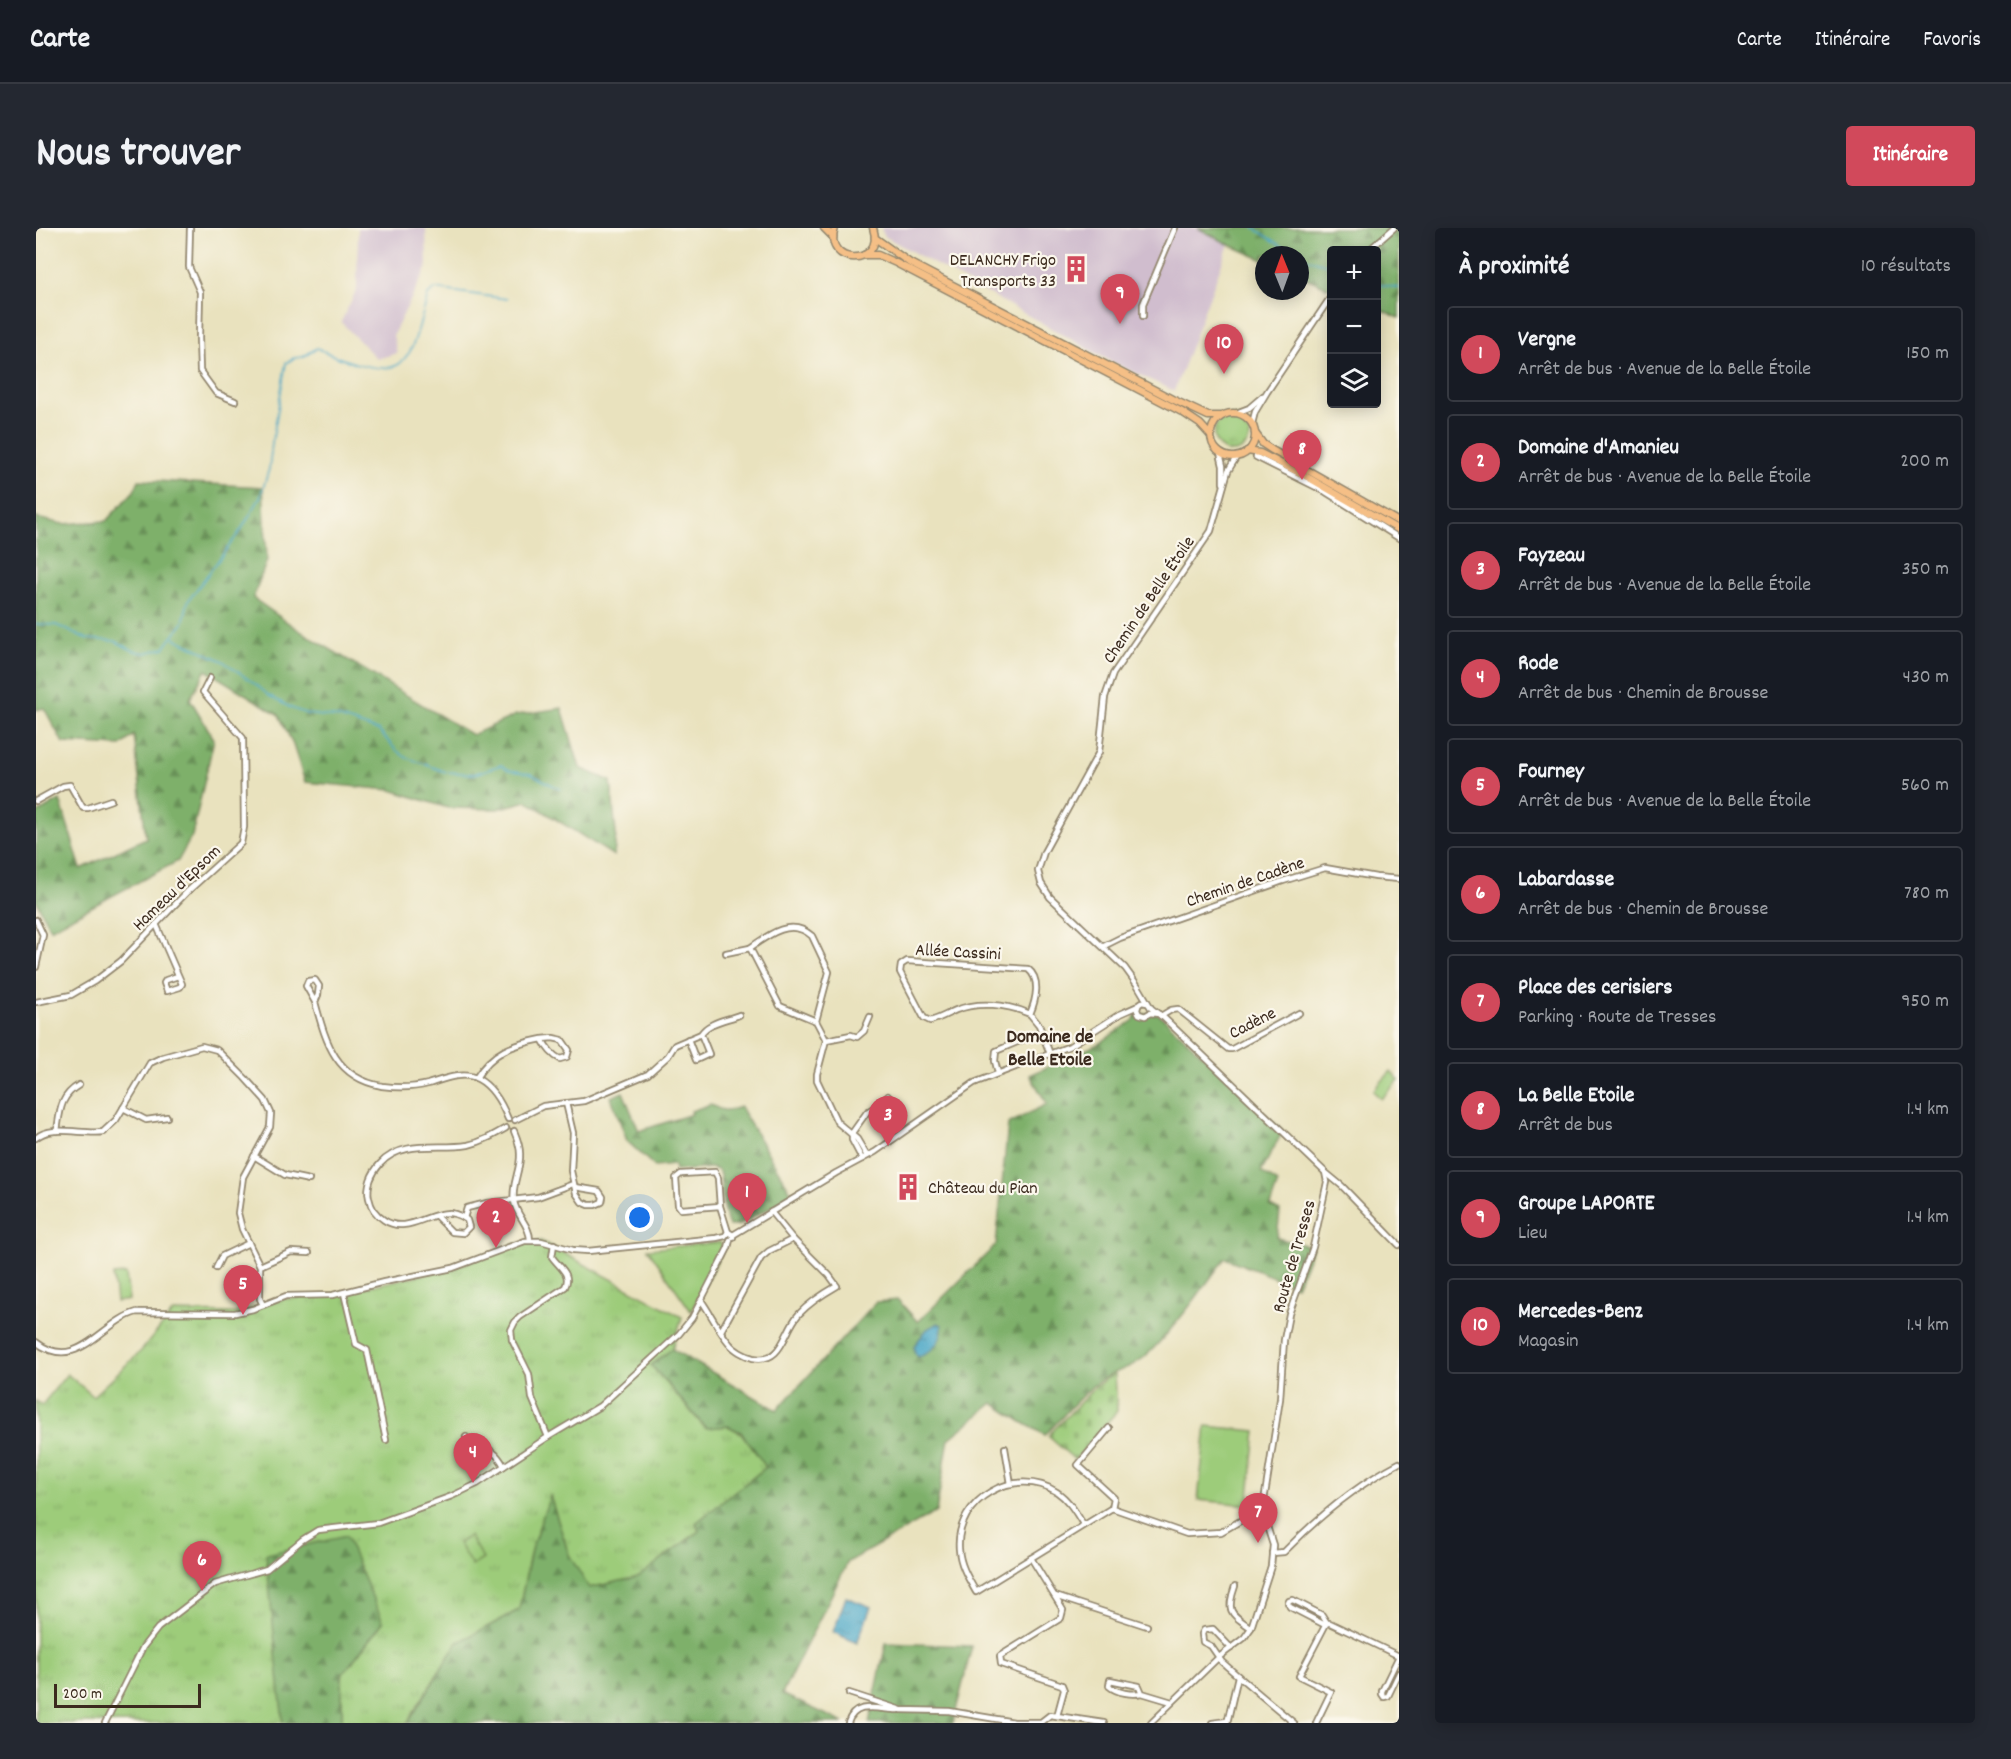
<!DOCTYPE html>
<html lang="fr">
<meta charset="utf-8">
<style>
:root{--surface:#171b24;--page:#242831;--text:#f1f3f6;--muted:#9ea1a6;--line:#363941;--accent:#d1495b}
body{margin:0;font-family:Dekko,sans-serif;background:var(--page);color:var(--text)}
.controls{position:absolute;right:18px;top:18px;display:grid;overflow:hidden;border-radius:6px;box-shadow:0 3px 15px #0003}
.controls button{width:54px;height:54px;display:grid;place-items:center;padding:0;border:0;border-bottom:2px solid var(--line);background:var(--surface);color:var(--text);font:30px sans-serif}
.compass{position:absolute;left:1219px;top:18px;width:54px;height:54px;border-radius:50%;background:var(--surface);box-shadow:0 3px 15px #0003;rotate:359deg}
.scale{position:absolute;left:18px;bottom:15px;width:147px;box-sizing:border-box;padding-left:6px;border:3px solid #3b2a1e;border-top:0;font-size:16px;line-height:21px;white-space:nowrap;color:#3b2a1e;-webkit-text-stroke:4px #fbf7ec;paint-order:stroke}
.you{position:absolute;left:604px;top:990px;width:21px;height:21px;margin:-15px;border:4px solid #fff;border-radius:50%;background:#1a73e8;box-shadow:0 0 0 9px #1a73e833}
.badge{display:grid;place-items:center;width:39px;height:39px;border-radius:50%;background:var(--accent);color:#fff;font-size:20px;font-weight:700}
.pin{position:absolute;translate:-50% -50px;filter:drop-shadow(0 2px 3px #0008)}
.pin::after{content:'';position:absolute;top:32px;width:21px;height:18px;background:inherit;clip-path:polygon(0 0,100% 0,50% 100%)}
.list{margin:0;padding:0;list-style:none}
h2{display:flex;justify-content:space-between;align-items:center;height:78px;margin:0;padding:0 24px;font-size:26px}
h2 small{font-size:20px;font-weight:400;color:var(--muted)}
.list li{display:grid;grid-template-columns:39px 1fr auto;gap:18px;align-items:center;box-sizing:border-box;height:96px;margin:0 12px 12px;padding:0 12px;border:2px solid var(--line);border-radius:6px}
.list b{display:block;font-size:22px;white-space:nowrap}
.list p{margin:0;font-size:20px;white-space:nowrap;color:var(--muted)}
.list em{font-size:20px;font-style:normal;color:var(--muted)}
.icon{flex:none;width:33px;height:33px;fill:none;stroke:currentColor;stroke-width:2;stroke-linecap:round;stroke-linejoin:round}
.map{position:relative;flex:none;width:1363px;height:1495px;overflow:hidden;border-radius:6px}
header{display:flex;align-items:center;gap:36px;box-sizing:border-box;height:84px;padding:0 30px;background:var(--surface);border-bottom:2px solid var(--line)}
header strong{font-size:28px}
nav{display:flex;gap:33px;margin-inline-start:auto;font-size:21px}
.intro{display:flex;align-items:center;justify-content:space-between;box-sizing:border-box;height:144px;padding:0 36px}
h1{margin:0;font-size:42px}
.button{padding:15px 27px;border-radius:6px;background:var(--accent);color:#fff;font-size:21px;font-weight:700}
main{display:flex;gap:36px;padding:0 36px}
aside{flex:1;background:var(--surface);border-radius:6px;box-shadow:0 3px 15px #0003}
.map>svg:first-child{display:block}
.industrial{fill:#d0bdce}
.grass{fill:url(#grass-tufts);stroke:#6c7b4c;stroke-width:1.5}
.forest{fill:url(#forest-firs);stroke:#5c6d44;stroke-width:1.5}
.cemetery{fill:url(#cemetery-stones);stroke:#6c7b4c;stroke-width:1.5}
.garden{fill:#9dcc7a;stroke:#6c7b4c;stroke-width:1.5}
.water{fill:url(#water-ripples);stroke:#416872;stroke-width:1.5}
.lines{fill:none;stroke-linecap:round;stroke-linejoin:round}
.stream{stroke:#47a6c6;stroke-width:1.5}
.minor-casing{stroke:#92866e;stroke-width:8}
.major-casing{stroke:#92866e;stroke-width:9}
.minor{stroke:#fff;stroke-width:4.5}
.major{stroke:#f5bf86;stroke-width:6}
.labels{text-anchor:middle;stroke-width:4.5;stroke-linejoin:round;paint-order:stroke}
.poi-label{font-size:18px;fill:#3b2a1e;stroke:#fbf7ec;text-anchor:end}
.street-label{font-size:18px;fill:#3b2a1e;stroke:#fbf7ec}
.neighbourhood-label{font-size:20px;font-weight:bold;fill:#3b2a1e;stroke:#fbf7ec}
</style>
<header>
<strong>Carte</strong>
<nav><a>Carte</a><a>Itinéraire</a><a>Favoris</a></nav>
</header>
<div class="intro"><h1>Nous trouver</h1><a class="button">Itinéraire</a></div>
<main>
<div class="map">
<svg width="1363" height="1495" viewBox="0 0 1363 1495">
<defs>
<pattern id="grass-tufts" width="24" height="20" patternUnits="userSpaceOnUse" patternTransform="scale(1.5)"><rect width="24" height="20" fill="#9dcc7a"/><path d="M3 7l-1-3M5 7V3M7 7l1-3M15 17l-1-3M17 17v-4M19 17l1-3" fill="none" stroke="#88af69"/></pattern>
<pattern id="forest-firs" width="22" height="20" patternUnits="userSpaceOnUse" patternTransform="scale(1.5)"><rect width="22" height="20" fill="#7eb06a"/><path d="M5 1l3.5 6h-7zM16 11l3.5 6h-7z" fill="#688f57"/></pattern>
<pattern id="cemetery-stones" width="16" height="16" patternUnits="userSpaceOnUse" patternTransform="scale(1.5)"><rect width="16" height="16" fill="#9dcc7a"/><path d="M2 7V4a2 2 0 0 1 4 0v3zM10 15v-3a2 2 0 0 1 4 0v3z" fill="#88af69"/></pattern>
<pattern id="water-ripples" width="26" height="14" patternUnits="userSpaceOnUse" patternTransform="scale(1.5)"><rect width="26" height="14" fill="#47a6c6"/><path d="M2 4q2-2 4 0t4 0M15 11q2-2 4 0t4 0" fill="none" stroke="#3c87a0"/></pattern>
</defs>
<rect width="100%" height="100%" fill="#fbf7ec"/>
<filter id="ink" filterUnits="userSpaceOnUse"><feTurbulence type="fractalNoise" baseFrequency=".0167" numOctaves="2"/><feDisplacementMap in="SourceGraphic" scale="12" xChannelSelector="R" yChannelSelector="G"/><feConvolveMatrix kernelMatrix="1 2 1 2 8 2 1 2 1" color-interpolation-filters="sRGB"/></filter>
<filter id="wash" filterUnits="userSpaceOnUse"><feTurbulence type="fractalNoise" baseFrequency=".008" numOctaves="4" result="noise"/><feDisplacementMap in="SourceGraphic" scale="24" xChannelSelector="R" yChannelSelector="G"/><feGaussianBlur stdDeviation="1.35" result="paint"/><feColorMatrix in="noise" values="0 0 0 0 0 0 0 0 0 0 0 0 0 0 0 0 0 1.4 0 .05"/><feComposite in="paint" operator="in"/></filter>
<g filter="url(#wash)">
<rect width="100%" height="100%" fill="#e9e2be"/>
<g class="industrial">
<path d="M322,0H390L391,39L357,107L361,125L341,131L305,94L321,61Z"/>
<path d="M845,0H1169L1195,11L1138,163L1078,135L848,8Z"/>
</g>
<g class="grass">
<circle cx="1196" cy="206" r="18"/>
<path d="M505,1013L646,1089L636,1121L615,1137L669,1200L692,1198L705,1205L731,1239L660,1295L663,1303L602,1350L552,1360L533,1327L514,1269L495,1322L483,1382L421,1415L371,1495H306V1447L347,1394L242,1433L247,1495H0V1173L6,1177L31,1146L57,1168L105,1123L137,1084L199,1085L243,1071L284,1069L417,1040L477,1016Z"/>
</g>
<g class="forest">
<path d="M1162,0H1363V90L1341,80L1340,22H1296L1295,61L1264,47V27H1228V32L1196,18Z"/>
<path d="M103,252L227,259L231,332L217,370L264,403L436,507L480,487L526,480L544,540L575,553L580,606L578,628L491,573L461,581L412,580L355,562L269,554L257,517L243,487L170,442L154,471L178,511L156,608L142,633L14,701L0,672V586L24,572L45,641L110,610L98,507L85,518L27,515L8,480L0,482V290L27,296L70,293L98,263Z"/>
<path d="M1101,782L1103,786H1123L1247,903L1225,944L1242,955L1234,978L1244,983L1241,1010L1277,1019L1260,1058L1189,1030C1165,1063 1142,1096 1113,1125C1096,1142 1076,1142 1058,1157C1040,1172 1025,1191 1009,1207L986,1194L957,1175L913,1211L900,1284L812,1334L746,1466L808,1495H372L421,1415L483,1382L495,1322L514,1268L533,1327L553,1360L602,1349L663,1303L660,1295L730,1239L705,1204L692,1198L670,1200L615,1137L636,1121L741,1182L840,1074L862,1072L882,1094L960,1017L972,896L1011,876L994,847L1062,816L1098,792Z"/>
<path d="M587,864L603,903L656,886L655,883L675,876C685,884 693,883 704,879L757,967L701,998H693L688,983L684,947L682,942L675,940L639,943L638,937L619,939L591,913L575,869Z"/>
<path d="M310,1308L347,1394L306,1447V1495H247L230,1326Z"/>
<path d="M850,1415L936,1418L917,1495H833Z"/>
</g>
<path class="cemetery" d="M1079,1145L1081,1183L1039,1232L1012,1208L1060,1158Z"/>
<g class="garden">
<path d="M1355,843L1363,852L1345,871L1337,863Z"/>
<path d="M684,1014L688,1020L655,1083L612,1021Z"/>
<path d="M90,1046L93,1072L80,1074L77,1047Z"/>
<path d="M1170,1198L1220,1203L1212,1277L1162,1272Z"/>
<path d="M433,1308L447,1331L436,1338L422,1315Z"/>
</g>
<g class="water">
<path d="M902,1095L906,1097C907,1112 896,1125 882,1129L879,1125L878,1118L891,1101Z"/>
<path d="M810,1369L835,1379L821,1415L797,1404Z"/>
</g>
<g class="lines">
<g class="stream">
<path d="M1218,0L1260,27"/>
<path d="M1264,29L1296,38"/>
<path d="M1340,56L1363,60"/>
<path d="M0,396L20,397L51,411L79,413L98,423L109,425L128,420L147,395L152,373L205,302L224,270L233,241L236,215L250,135L258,130L267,129L281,120C299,129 344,148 363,136C366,134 371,127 373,125C378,119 389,78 392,67L399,61L471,71"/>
<path d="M138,410L187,433L222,458L232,467L255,480L271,486L304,490L343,503L360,522L369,529L410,544L438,546L465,537L473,542L495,546L524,561"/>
</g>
</g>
</g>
<g filter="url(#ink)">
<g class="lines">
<defs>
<g id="minor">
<path d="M154,0L153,39L164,64L163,110L164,143L180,165L199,173"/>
<path d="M1333,22L1358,0"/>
<path d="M1107,88V76L1139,0"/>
<path d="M1200,185L1213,180L1227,168"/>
<path d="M1216,196L1219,184L1231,164L1296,67"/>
<path d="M1184,225L1187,238V255"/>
<path d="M1220,229L1290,264L1363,310"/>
<path d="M0,573L27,558L34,557L47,580H52L75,572"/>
<path d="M0,692L7,707L0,739"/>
<path d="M120,696L146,756L144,759L131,763L128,755L130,752L142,748"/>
<path d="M1068,718L1084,710L1247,653L1289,640L1340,649L1363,651"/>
<path d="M690,725L714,720"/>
<path d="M0,774L35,767L59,753L85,733L151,664L205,615L208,599L207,510L167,464L174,450"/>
<path d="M279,774L270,758L272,753L279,752L283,758L282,767L279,774C290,814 299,850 346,858C362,860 377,860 392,856C408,851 427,843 442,851C457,859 466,876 472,891"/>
<path d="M1111,775L1106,774L1102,777L1101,782L1103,786L1109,788L1114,785L1123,786L1128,790L1289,944L1306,958L1363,1017"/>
<path d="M994,786C971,776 943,773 920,782C911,786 903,791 894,793L888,790L864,744L865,737L871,733L992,741C1005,751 1000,772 994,786L1003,797L1014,826"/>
<path d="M1125,788L1115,780L1102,758L1089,740L1014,669L1005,655L1002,643L1008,624L1063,524L1069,469L1077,446L1175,303L1192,243L1201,228"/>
<path d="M1125,788L1135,782L1142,781L1192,821H1196L1263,785"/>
<path d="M780,793L744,778L714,720C732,707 755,689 776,708L793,744L780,793L790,812L781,846V852L801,894L821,911L831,928"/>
<path d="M652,811L660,832L673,826L665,806"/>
<path d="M790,812L815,807L821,809L828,803L834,789"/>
<path d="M962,845L959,833L960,823L1005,804"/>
<path d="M440,850C457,823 476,817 506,811C510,819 516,827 524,831L531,829L533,822L526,812L517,810L506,811"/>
<path d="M530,875L537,905L535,943L540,965L546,974L553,977H559L566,974L567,969L563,963L539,959"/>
<path d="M87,880L110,892L131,889"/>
<path d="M479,892L507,878L548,873L612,846L632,828L639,817L665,806C672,794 691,792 703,787"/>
<path d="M21,903C24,883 24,868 43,857"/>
<path d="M478,903C481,910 484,918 484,926C485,942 475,956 478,973C480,988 494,997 494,1012"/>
<path d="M816,905L831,884L846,875L852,868"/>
<path d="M816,905V912L826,931"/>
<path d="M0,910C14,896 48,907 67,904L80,892L114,835L127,829L166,818L181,822L209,850L229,872L235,885L234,899L207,949L202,985L206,1001L224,1038V1071L227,1077"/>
<path d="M218,928L249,947L273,952"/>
<path d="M684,978L645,981L642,977L640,950L645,946L679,944L682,950L684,978L692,1004"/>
<path d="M400,988L416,1004L427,1005L433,999L431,992C426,988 421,986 414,985C392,984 370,1007 348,992C339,986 335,980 333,970C330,958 336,945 344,936C366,911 403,922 432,917C446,914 458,907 470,900"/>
<path d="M428,990L431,980L451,975L502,969L537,956"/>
<path d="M697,1009V1007L800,945L839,924L938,855L1034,818L1084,786L1102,778"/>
<path d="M224,1038L255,1024L273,1025"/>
<path d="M180,1040L186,1028L213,1015"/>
<path d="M308,1065L320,1116L331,1122L350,1212"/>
<path d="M665,1072C675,1086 682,1102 693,1115C698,1122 709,1128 717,1130C747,1136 748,1102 763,1086C774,1074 787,1066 801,1058L793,1047L757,1011L735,984"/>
<path d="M685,1103L725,1030L733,1023L757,1011"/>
<path d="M0,1114C41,1146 65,1094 101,1084L199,1085L217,1081L250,1068L297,1067L348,1054L417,1040L489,1013H505L537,1022L552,1023L680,1010L689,1008L692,1004L697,1007"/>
<path d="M1073,1200L1042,1237L1078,1270L1076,1280L1151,1306L1185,1304L1218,1285"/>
<path d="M430,1209C443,1226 454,1212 468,1238"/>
<path d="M512,1209L496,1170L493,1146L476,1112L475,1102L479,1094L484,1089L529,1059C536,1046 523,1039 516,1029L518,1016"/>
<path d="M969,1220L975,1256"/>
<circle cx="1226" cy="1281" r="8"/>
<path d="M1228,1273L1244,1171L1248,1112L1253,1086L1277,1019L1291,954L1289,944"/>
<path d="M1047,1296C1040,1285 1033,1272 1021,1264C979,1237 919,1271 923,1321C924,1337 932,1350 940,1364L1076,1280"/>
<path d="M1236,1325L1248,1324C1282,1289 1319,1258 1363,1235"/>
<path d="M995,1330L1027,1382L1025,1390L964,1428L965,1436L1026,1457L1028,1462L1021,1488"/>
<path d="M1199,1358C1190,1384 1194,1385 1215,1400"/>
<path d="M1019,1368L1111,1398"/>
<path d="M1289,1397L1254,1379L1252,1375L1253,1373L1257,1372L1286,1387L1291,1395H1294L1363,1428"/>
<path d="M1363,1428L1346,1463V1466L1348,1469L1352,1468L1363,1445"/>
<path d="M1202,1448L1258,1495"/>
<path d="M813,1465L865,1482L913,1483L978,1494H1005L1014,1487L1068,1495"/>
<path d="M1106,1465C1096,1467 1081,1465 1073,1458L1074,1452L1103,1458L1106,1465L1136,1474"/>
<path d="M69,1495L107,1419L122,1400L179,1356L231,1341L266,1312L282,1302L342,1295L416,1268L441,1256L512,1209L564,1178L643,1106L656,1090L692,1020L694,1012"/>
<path d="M812,1495C819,1472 843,1482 862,1482"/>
<path d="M1115,1495L1183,1429L1208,1410L1215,1400L1235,1338L1237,1317L1228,1289"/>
<path d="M1176,1495L1191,1493"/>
<path d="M1191,1495L1202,1448L1186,1434L1175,1418L1167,1414L1166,1406L1168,1402L1177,1401L1195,1420"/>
<path d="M1280,1495L1295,1464L1263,1448L1290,1396"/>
</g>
<g id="major">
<path d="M788,0L797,9"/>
<path d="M799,0C786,39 850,39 837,0"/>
<path d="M839,10L874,35L1136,171L1172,188H1184"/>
<path d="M828,27H842L860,35L1146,184L1164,196L1175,208"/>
<circle cx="1197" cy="207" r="22"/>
<path d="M1219,205L1227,216L1236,222L1363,294"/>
<path d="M1211,223L1224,225L1266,246L1363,302"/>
</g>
</defs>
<use href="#minor" class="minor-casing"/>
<use href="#major" class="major-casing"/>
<use href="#minor" class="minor"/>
<use href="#major" class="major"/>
</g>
</g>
<defs>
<symbol id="building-bare" viewBox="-9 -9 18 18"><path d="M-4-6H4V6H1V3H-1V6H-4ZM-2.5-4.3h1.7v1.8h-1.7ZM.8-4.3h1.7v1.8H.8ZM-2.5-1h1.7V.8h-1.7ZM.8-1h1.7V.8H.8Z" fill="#d1495b" stroke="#fbf7ec" stroke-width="2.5" paint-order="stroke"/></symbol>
</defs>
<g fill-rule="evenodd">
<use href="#building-bare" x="1021" y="22" width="38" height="38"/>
<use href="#building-bare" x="853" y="940" width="38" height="38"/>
</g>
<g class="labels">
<g class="poi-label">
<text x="1020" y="37">DELANCHY Frigo<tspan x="1020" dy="21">Transports 33</tspan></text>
<text x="892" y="965" text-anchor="start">Château du Pian</text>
</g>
<g class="street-label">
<text transform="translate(1112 371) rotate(-56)" y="6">Chemin de Belle Étoile</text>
<text transform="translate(1209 653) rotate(-19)" y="6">Chemin de Cadène</text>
<text transform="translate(140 659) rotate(-44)" y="6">Hameau d'Epsom</text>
<text transform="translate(922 723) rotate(3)" y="6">Allée Cassini</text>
<text transform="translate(1216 794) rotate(-27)" y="6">Cadène</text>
<text transform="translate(1257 1028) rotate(-74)" y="6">Route de Tresses</text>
</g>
<g class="neighbourhood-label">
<text x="1014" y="814">Domaine de<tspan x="1014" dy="23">Belle Etoile</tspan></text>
</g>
</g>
</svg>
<div class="controls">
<button>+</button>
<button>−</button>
<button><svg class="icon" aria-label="layers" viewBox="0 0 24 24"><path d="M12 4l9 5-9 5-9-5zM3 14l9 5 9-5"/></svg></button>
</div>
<svg class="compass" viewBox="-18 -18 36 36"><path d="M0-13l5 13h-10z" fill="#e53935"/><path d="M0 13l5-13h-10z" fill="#9ea1a6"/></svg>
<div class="scale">200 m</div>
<div class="you"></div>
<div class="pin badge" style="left:711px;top:995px">1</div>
<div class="pin badge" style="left:460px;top:1020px">2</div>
<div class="pin badge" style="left:852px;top:918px">3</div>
<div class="pin badge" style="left:437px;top:1255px">4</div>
<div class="pin badge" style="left:207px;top:1087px">5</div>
<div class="pin badge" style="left:166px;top:1363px">6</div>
<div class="pin badge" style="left:1222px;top:1315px">7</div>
<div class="pin badge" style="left:1266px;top:252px">8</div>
<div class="pin badge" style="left:1084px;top:96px">9</div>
<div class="pin badge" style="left:1188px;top:146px">10</div>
</div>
<aside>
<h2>À proximité<small>10 résultats</small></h2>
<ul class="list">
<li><span class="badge">1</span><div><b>Vergne</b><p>Arrêt de bus · Avenue de la Belle Étoile</p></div><em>150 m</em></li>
<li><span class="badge">2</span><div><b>Domaine d'Amanieu</b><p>Arrêt de bus · Avenue de la Belle Étoile</p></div><em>200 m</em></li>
<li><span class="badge">3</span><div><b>Fayzeau</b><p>Arrêt de bus · Avenue de la Belle Étoile</p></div><em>350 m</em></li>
<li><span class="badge">4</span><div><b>Rode</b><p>Arrêt de bus · Chemin de Brousse</p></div><em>430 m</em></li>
<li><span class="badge">5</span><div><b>Fourney</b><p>Arrêt de bus · Avenue de la Belle Étoile</p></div><em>560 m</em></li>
<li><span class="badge">6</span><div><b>Labardasse</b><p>Arrêt de bus · Chemin de Brousse</p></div><em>780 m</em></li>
<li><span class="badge">7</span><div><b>Place des cerisiers</b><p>Parking · Route de Tresses</p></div><em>950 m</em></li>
<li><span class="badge">8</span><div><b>La Belle Etoile</b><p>Arrêt de bus</p></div><em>1.4 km</em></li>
<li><span class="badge">9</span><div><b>Groupe LAPORTE</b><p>Lieu</p></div><em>1.4 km</em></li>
<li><span class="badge">10</span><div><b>Mercedes-Benz</b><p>Magasin</p></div><em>1.4 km</em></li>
</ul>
</aside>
</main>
